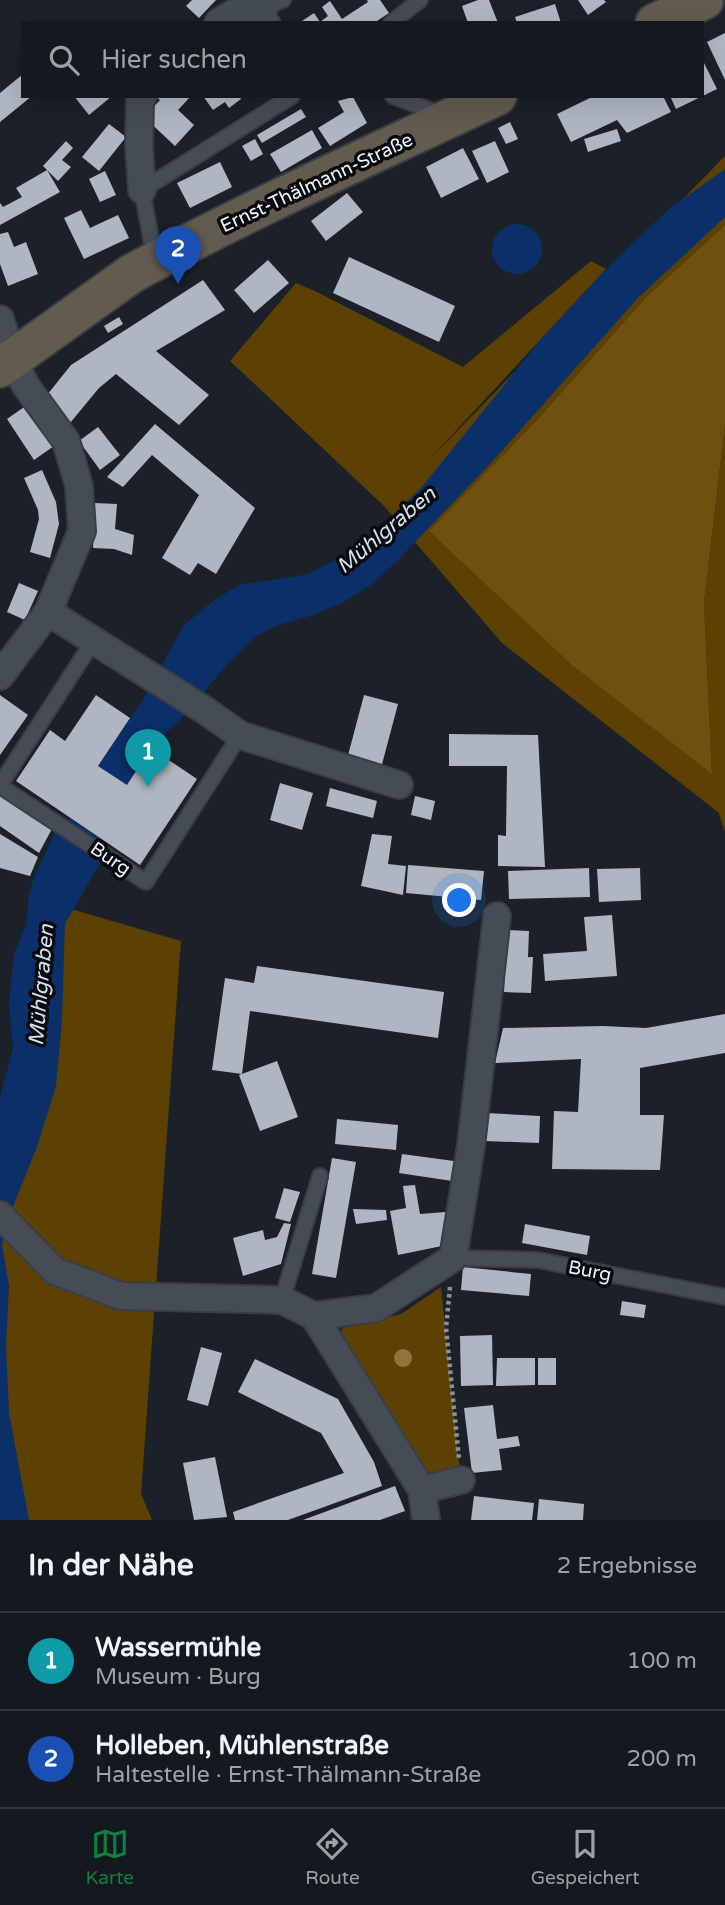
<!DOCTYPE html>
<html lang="de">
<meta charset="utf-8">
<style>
:root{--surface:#14181f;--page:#21252c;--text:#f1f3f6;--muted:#9da0a4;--line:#33373d;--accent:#0b8043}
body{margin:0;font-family:"Varela Round",sans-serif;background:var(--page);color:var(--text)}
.you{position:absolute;left:460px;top:901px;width:24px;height:24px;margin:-18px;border:5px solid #fff;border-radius:50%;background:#1a73e8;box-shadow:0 0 0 10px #1a73e833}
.badge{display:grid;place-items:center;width:46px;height:46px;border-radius:50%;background:var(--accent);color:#fff;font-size:23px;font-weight:700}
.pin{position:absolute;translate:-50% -58px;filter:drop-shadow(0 2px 4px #0008)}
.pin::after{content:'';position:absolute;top:37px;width:24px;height:21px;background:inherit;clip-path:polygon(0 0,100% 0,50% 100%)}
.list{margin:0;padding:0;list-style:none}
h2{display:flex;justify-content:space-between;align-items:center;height:91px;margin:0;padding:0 28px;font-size:30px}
h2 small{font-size:23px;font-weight:400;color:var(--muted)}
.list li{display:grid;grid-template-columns:46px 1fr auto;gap:21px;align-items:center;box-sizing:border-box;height:98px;padding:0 28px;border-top:2px solid var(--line)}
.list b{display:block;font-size:26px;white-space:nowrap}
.list p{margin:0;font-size:23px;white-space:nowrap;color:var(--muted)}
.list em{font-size:23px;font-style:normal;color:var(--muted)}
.icon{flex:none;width:38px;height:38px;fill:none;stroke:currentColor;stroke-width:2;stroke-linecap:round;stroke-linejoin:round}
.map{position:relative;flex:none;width:725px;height:1520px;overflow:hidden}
.search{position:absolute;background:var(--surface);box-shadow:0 7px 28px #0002;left:21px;right:21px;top:21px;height:77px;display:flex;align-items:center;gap:18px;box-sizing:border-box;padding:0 24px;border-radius:0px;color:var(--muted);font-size:26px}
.sheet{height:287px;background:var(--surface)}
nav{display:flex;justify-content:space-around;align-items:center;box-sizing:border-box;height:98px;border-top:2px solid var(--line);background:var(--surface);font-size:19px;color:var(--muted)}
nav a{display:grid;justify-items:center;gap:4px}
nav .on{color:var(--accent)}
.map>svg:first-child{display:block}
.green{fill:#5d4103}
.forest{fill:#6f500f}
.water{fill:#0b3069}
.building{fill:#afb6c2}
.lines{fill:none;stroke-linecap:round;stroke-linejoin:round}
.service-casing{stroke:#393d45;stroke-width:18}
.minor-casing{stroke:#393d45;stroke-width:30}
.secondary-casing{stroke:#393d45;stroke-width:42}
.path{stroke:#8c9097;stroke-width:4.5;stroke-dasharray:3.5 3.5;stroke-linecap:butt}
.service{stroke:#464c56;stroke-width:14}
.minor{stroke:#464c56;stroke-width:26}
.secondary{stroke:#625b4e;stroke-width:38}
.tree{fill:#91743d}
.labels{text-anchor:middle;stroke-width:7;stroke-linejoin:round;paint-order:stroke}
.street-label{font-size:19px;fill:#f0f4fa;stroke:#080a0e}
.water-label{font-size:21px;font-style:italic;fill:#d5e1f3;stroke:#080a0e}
</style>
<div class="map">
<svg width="725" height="1520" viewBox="0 0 725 1520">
<rect width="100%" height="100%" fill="#1b2029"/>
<g class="green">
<path d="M725,156V225L646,297L535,422L429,531L712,773L704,603L725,425V832L719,813L502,643L384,506L230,361L296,283L315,291L463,367L591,261L606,269L426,463Z"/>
<path d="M33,898L181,941L141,1494L152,1520H0V1108L16,1050Z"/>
<path d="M441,1287L461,1480L424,1479L339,1346L342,1328L401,1314Z"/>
</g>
<path class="forest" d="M725,225V425L704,603L712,774L572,665L429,531L535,422L646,297Z"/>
<g class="water">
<path d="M725,169V217L638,298L491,463L397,561L372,584L344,602L310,616L279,625L254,637L230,661L189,710L151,748L127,785L98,766L144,698L184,625L213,601L239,585L309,574L360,546L421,488L542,338L612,263L669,209Z"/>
<circle cx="517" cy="249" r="25"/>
<path d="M70,818L102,839L93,858L100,863L65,924L62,1021L56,1086L37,1147L12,1209L2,1244L9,1286L6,1345L9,1413L29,1520H0V1097L13,1048L9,1003L14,954L26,924L29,894L35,875L56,831L61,834Z"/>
</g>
<g class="building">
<path d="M192,0H216L199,18L186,6Z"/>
<path d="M367,0H380L389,13L374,23H299L314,13L320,22L328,16L322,7L330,1L342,19L368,2Z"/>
<path d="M478,0H489L498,23H468L462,6Z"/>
<path d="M578,0H604L606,2L588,15Z"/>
<path d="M555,4L561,23H517L515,17Z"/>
<path d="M725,33V80L707,42Z"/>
<path d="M702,59L717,89L676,109L670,96H702Z"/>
<path d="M23,74V96H32L0,122V93Z"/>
<path d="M74,96H112L89,115Z"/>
<path d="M155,96H191L178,110L194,125L175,146L144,117L160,100Z"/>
<path d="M203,96H240L241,99L229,108L225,102L213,110Z"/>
<path d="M594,96H663L671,112L627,133L617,120L571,142L557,114Z"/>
<path d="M353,97L367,123L330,146L318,128L344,112L338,101Z"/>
<path d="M301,109L306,117L262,143L257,135Z"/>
<path d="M510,122L518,139L506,144L498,128Z"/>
<path d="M109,124L126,137L99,171L82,157Z"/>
<path d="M617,129L621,141L588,152L584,139Z"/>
<path d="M312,130L322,148L281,172L270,154Z"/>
<path d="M255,139L263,154L251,161L242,146Z"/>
<path d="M66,141L73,148L62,160L71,167L58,181L47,170L60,192L0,225V203L3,207L22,197L16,188L47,170L43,166Z"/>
<path d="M495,141L509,172L487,183L472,151Z"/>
<path d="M463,148L479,179L441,198L426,167Z"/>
<path d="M220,162L232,187L190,208L177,183Z"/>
<path d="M105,171L116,195L100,202L89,179Z"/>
<path d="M347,193L363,212L326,241L311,221Z"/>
<path d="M81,210L90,228L118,215L129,238L84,259L64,218Z"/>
<path d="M8,232L14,247L26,242L38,274L8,286L0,264V234Z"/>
<path d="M349,257L455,306L439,342L333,293Z"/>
<path d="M268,260L289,283L254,313L234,290Z"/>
<path d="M203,280L225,310L156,351L209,395L179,425L116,374L99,388L70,423L43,400L71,365Z"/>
<path d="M119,317L123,324L108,333L104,326Z"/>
<path d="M27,405L54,446L34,460L7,419Z"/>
<path d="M155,424L255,508L216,574L198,563L190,575L162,558L199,495L152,455L123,487L107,477Z"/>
<path d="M98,427L120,455L100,470L79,441Z"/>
<path d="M42,470L56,502L59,524L50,558L30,552L39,519L38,510L24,478Z"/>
<path d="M95,503L117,504L115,529L134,535L132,555L114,549L93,548Z"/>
<path d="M19,583L38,591L25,620L7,612Z"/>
<path d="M0,695L28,715L0,755Z"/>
<path d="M96,695L130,718L98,766L127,785L151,748L197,779L140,865L16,781L50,730L65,741Z"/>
<path d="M364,695L398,704L381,768L347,759Z"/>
<path d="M449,734L538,735L545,867L498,866V835L506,836L507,766H449Z"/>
<path d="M280,783L313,793L302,830L270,820Z"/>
<path d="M330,788L377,801L373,818L326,806Z"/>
<path d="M0,789L54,825L39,853L0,826Z"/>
<path d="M415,796L435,801L431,820L411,815Z"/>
<path d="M0,834L38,857L30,876L0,868Z"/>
<path d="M372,834L392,836L388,864L406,866L403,895L361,886Z"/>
<path d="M408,865L484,871L481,900L406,893Z"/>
<path d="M589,868L590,897L509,899L508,871Z"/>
<path d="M640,868L641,900L599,902L597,869Z"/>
<path d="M612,915L617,976L545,981L543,954L587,951L584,917Z"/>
<path d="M507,930L529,931L528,957H533L531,993L504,992Z"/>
<path d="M257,966L444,992L438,1038L250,1011L242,1074L212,1070L225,978L254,983Z"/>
<path d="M725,1014V1053L640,1068V1115H664L660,1170L552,1169L554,1111L578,1112L581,1059L495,1063L503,1028L603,1026L646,1028Z"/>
<path d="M277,1061L298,1117L260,1131L239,1075Z"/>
<path d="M486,1113L540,1116L539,1143L485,1141Z"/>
<path d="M337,1119L398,1125L396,1150L335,1144Z"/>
<path d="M402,1154L454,1161L452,1181L399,1173Z"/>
<path d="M332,1158L356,1162L336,1278L312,1274Z"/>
<path d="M415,1185L420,1214L446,1212L442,1246L398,1255L390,1211L406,1208L403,1186Z"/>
<path d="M284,1188L300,1192L290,1222L275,1218Z"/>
<path d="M353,1209L386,1210L387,1220L356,1224Z"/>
<path d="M284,1223L291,1224L281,1264L243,1276L233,1238L263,1230L265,1240L277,1237Z"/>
<path d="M525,1224L590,1236L587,1255L522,1243Z"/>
<path d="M463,1267L531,1274L529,1296L461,1290Z"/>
<path d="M622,1301L646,1305L644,1318L620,1315Z"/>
<path d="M492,1335L493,1385L461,1386L460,1336Z"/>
<path d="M201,1347L222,1353L208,1406L187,1400Z"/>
<path d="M497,1358H535V1385L496,1386Z"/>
<rect x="538" y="1358" width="18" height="27"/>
<path d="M255,1359L338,1399L374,1462L382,1486L288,1520H235L233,1512L344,1473L321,1433L238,1392Z"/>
<path d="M493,1405L497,1439L518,1436L520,1446L499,1449L502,1470L472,1473L464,1408Z"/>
<path d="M215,1457L227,1517L194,1520L183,1463Z"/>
<path d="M395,1486L405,1511L380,1520H303Z"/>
<path d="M474,1496L534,1503L532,1520H471Z"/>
<path d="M539,1499L584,1504L583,1520H537Z"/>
</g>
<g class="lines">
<defs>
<g id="service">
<path d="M273,23L264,8L283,0"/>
<path d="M391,23L420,0"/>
<path d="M393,96L440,114"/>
<path d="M155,260L142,190L292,96"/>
<path d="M0,785L94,640"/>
<path d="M0,786L146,882L240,735"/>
<path d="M453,1258L538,1260L725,1297"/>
<path d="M282,1300L320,1176"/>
</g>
<g id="minor">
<path d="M218,23C232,12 246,7 264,8"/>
<path d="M142,190L139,146L140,100L143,96"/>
<path d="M0,319L12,358L26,386L66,441L79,486L82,531L48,612L0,676"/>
<path d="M48,612L203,709L240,735L399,785"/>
<path d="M0,1215L55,1271L121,1296L282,1300L314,1316L376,1308L453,1258L471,1146L497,916"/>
<path d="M314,1316L422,1490L426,1520"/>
<path d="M422,1490L461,1480"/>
</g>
<g id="secondary">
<path d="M655,23L704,0"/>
<path d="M0,368L131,274C250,209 374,154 497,96"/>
</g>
</defs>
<use href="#service" class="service-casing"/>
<use href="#minor" class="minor-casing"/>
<use href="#secondary" class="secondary-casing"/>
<path class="path" d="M450,1287L446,1328L459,1459"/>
<use href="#service" class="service"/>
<use href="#minor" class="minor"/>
<use href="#secondary" class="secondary"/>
</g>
<circle class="tree" cx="403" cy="1358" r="9"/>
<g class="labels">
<g class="street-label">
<text transform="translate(316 182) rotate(-25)" y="7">Ernst-Thälmann-Straße</text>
<text transform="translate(111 858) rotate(34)" y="7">Burg</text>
<text transform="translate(590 1270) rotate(11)" y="7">Burg</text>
</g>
<g class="water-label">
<text transform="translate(386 530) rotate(-40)" y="7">Mühlgraben</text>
<text transform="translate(41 985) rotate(-85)" y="7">Mühlgraben</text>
</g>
</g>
</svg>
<div class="you"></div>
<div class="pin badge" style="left:148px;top:787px;background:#0f9aa8">1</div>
<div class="pin badge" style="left:178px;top:284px;background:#1a4fb4">2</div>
<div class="search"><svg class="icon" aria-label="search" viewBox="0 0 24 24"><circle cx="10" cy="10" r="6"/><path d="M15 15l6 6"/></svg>Hier suchen</div>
</div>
<section class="sheet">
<h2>In der Nähe<small>2 Ergebnisse</small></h2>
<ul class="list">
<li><span class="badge" style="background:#0f9aa8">1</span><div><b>Wassermühle</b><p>Museum · Burg</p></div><em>100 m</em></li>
<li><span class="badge" style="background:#1a4fb4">2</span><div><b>Holleben, Mühlenstraße</b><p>Haltestelle · Ernst-Thälmann-Straße</p></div><em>200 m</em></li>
</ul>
</section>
<nav>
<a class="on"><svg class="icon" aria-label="map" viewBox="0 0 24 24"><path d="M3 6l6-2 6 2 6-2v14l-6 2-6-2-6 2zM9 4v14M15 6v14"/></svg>Karte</a>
<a><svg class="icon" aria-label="directions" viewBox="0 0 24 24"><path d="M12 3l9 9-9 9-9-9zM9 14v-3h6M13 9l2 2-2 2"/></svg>Route</a>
<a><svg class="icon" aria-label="saved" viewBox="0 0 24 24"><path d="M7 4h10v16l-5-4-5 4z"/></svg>Gespeichert</a>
</nav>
